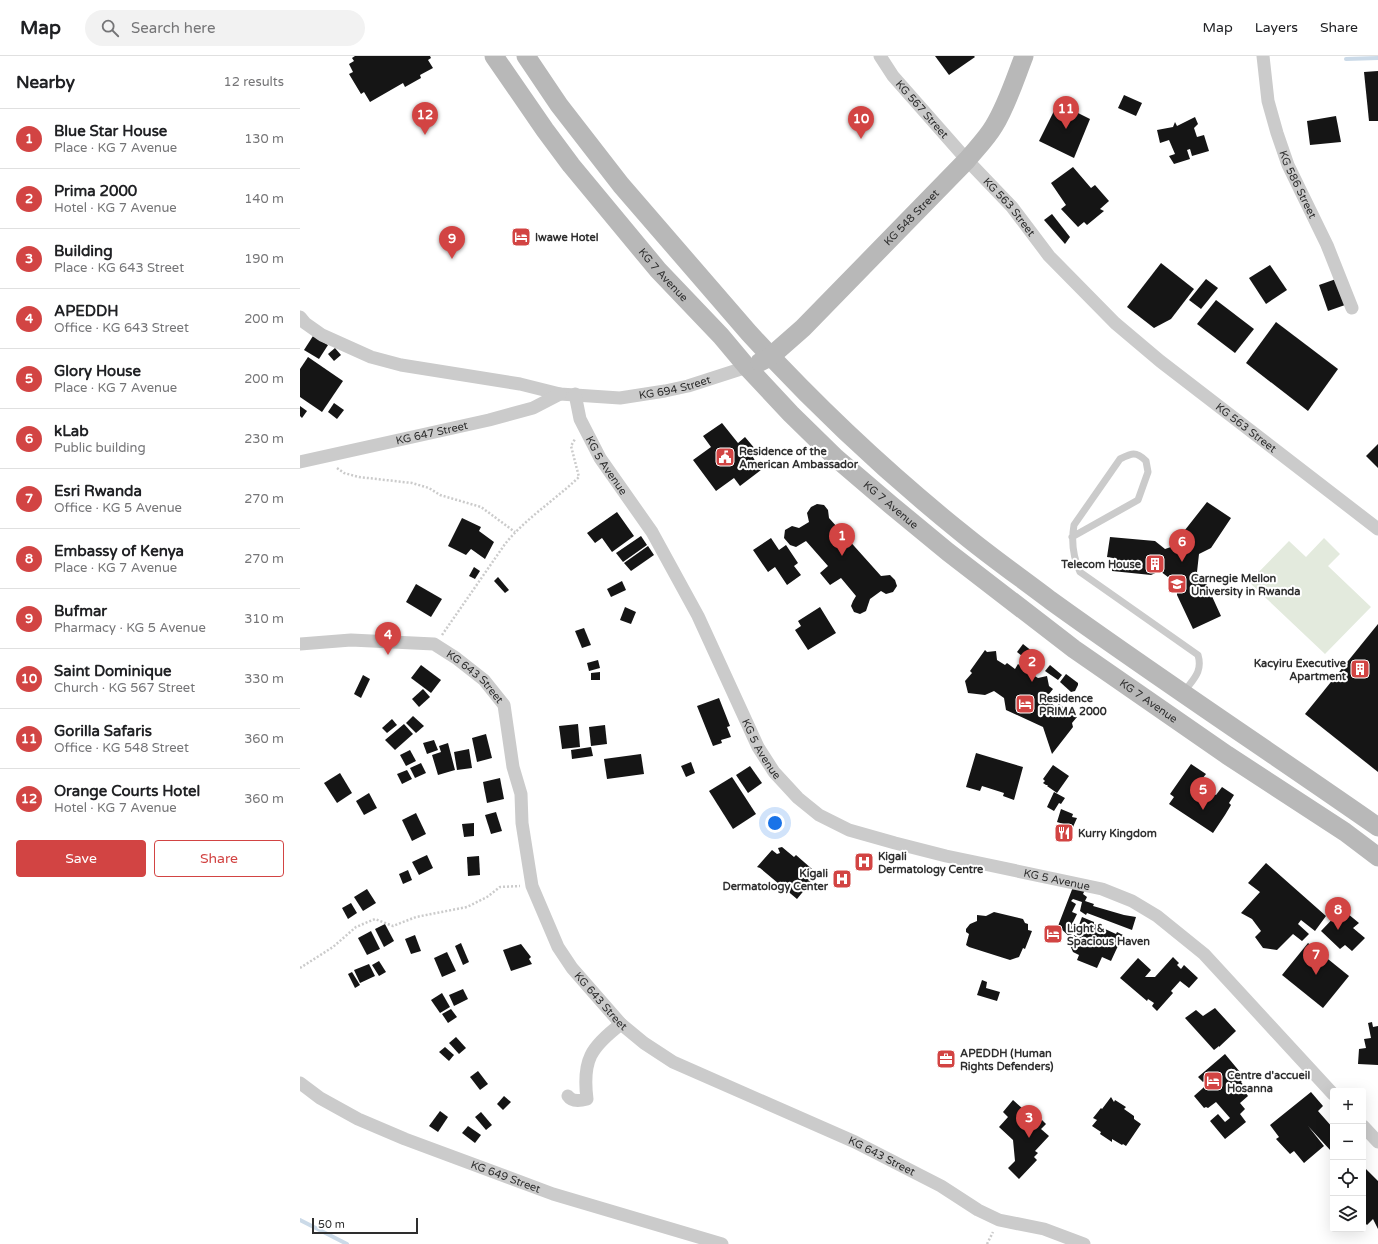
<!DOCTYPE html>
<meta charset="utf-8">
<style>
:root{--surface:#fff;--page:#f2f2f2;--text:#202124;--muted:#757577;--line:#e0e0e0;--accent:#d24443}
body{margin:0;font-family:"Varela Round",sans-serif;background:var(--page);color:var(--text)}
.controls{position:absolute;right:12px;bottom:12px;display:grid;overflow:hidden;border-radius:4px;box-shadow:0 4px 16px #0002}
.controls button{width:36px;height:36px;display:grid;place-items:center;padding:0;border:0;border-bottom:1px solid var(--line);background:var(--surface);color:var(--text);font:20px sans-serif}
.scale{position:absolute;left:12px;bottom:10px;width:106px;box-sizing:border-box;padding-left:4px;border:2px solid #2e2e2e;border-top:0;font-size:11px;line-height:14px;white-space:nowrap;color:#2e2e2e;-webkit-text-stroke:3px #fff;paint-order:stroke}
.you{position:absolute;left:475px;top:767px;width:14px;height:14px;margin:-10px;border:3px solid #fff;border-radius:50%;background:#1a73e8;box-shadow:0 0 0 6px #1a73e833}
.badge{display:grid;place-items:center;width:26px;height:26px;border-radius:50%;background:var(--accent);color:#fff;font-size:13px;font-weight:700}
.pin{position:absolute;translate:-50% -33px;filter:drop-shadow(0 1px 2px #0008)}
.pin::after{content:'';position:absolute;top:21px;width:14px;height:12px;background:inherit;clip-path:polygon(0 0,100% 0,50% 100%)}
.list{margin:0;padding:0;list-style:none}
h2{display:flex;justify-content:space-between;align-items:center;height:52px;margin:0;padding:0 16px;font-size:17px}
h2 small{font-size:13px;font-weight:400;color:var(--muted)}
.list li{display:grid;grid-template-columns:26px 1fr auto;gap:12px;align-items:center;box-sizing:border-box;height:60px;padding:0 16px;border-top:1px solid var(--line)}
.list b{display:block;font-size:15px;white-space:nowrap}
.list p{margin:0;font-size:13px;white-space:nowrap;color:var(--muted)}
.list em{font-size:13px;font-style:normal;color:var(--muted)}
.actions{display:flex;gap:8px;padding:12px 16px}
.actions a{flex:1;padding:9px 0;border:1px solid var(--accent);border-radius:4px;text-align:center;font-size:14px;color:var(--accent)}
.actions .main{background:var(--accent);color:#fff}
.icon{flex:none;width:22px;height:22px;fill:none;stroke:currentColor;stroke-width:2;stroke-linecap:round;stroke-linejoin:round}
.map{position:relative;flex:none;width:1078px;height:1188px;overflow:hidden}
header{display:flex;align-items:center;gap:24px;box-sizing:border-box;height:56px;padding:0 20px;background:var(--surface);border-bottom:1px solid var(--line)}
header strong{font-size:19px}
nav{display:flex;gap:22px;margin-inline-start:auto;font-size:14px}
.search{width:280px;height:36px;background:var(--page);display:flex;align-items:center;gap:10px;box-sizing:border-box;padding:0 14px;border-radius:22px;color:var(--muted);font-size:15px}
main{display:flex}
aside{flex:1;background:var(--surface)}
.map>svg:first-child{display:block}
.green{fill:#e3eadd}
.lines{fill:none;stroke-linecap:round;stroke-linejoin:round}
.stream{stroke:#cbdae8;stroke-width:4}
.building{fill:#151515}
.path{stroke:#cbcbcb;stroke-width:2.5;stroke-dasharray:2 2;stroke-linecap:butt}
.lane{stroke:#cbcbcb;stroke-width:7}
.street{stroke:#cbcbcb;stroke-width:13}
.secondary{stroke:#b8b8b8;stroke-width:19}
.labels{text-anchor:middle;stroke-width:4;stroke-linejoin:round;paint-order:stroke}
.street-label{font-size:11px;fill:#2e2e2e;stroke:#fff}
.poi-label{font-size:11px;font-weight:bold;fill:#2e2e2e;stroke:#fff;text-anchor:start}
</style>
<header>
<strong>Map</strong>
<div class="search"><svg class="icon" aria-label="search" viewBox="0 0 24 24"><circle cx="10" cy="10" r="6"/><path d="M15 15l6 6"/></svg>Search here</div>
<nav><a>Map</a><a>Layers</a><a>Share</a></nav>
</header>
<main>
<aside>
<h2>Nearby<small>12 results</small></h2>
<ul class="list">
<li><span class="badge">1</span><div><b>Blue Star House</b><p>Place · KG 7 Avenue</p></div><em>130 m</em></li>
<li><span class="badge">2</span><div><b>Prima 2000</b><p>Hotel · KG 7 Avenue</p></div><em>140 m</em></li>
<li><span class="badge">3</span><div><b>Building</b><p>Place · KG 643 Street</p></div><em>190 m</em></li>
<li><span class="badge">4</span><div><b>APEDDH</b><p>Office · KG 643 Street</p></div><em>200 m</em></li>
<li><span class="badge">5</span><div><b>Glory House</b><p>Place · KG 7 Avenue</p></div><em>200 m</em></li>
<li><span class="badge">6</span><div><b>kLab</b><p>Public building</p></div><em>230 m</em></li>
<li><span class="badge">7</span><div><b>Esri Rwanda</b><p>Office · KG 5 Avenue</p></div><em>270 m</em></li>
<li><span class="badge">8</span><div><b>Embassy of Kenya</b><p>Place · KG 7 Avenue</p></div><em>270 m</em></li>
<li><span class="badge">9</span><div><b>Bufmar</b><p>Pharmacy · KG 5 Avenue</p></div><em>310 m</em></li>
<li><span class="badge">10</span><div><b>Saint Dominique</b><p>Church · KG 567 Street</p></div><em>330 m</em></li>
<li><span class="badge">11</span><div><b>Gorilla Safaris</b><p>Office · KG 548 Street</p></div><em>360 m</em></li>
<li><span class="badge">12</span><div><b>Orange Courts Hotel</b><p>Hotel · KG 7 Avenue</p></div><em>360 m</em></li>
</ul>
<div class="actions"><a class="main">Save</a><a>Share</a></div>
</aside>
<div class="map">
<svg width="1078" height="1188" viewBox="0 0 1078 1188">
<rect width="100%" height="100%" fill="#fff"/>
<path class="green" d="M1024,482L1040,498L1028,510L1071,551L1025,598L949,526L989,485L1006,501Z"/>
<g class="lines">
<g class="stream">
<path d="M1046,3L1078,2"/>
<path d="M0,1164L47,1188"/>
</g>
</g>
<g class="building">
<path d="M55,0H130L131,2L128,4L133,12L120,19L121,22L105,31L103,27L70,46L64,36L61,38L49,18L53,16L49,8L54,5L52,2Z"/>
<path d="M635,0H674L675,1L649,19Z"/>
<path d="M1078,15V65H1069L1064,16Z"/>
<path d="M824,39L842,47L836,60L818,52Z"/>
<path d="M758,47L790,63L774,102L739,85Z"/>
<path d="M1036,60L1041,86L1010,89L1007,65Z"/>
<path d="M895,61L898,68L894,72L897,81L904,79L909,95L892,100L890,93L887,94L890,103L874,108L869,100L875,98L869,84L860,87L857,74L873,71L875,66L877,70Z"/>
<path d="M773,111L791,132L795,129L809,145L800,153L804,155L787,169L784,166L778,171L761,153L766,149L751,127Z"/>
<path d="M752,158L770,181L765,188L744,164Z"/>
<path d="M861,207L894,233L871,263L854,272L827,251Z"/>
<path d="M970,209L987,234L966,248L949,222Z"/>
<path d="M906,223L918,232L901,253L889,244Z"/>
<path d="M1036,223L1045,249L1028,255L1019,229Z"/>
<path d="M916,244L954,273L935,297L897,268Z"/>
<path d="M976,266L1038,313L1008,355L946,307Z"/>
<path d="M13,280L28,289L19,303L4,294Z"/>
<path d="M35,292L41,299L34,305L28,298Z"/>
<path d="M8,301L43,325L22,356L0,341V313Z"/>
<path d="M34,347L44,354L37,363L28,356Z"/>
<path d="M0,350L7,355L2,362L0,360Z"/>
<path d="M422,367L438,387L445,381L456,394L451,398L461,414L440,430L434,422L416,435L393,404L411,391L403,380Z"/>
<path d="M1078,388V412L1066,400Z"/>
<path d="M907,446L931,462L911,492L899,498L897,516L905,525L921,560L893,573L877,539V528L860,515L851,519L812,515L813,502L807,501L810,481L855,485L865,493L883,487L885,474Z"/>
<path d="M517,448L524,449L528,454L529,462L581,520L590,519L595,524L597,530L593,536L586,538L581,535L570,543L566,555L560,558L554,556L551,550L553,545L556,540L541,522L530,529L520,517L528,510L506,485L496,491L490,489L484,482L485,474L492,470L499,472L509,466L507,457L511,451Z"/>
<path d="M317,456L334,480L312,496L302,482L295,487L287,477Z"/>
<path d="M162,462L181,471L179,475L194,486L185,503L171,493L166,499L148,490Z"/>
<path d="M341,480L347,489L323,506L316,497Z"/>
<path d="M471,482L479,494L486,489L498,507L494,510L501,519L487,529L475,511L468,516L453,494Z"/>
<path d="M348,490L354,499L331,515L324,507Z"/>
<path d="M174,511L180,515L175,523L169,520Z"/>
<path d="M198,521L209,534L205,537L194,525Z"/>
<path d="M322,525L326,534L311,541L307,533Z"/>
<path d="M116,528L142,543L131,561L106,546Z"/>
<path d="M325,551L336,556L331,568L320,564Z"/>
<path d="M520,551L536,577L508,594L495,574L501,570L498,565Z"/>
<path d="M1078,568V716L1005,658Z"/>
<path d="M284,572L291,589L282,592L275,575Z"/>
<path d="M723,588L738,600L732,608L717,596Z"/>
<path d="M685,594L687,596L696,595L697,604L705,609L707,607L715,613L718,608L723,612V610L732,609L733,619L738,622L747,620L749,630L753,633L745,643L756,651L759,648L764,652L773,651L774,660L777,661L772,667L773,671L752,698L743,671L706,654L704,642L694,635L685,639L668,637L665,625L672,617L670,615Z"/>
<path d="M298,604L300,612L289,615L287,607Z"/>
<path d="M121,609L141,624L131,637L111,622Z"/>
<path d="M750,609L762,619L758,624L745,615Z"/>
<path d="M300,616V624H291V617Z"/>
<path d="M766,618L778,627V629L775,635L771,636L760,626Z"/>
<path d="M63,619L70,623L61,642L54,638Z"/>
<path d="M123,633L130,641L119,651L112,643Z"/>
<path d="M419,642L430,670L427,671L431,681L421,684L422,687L413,690L397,650Z"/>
<path d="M113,660L124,670L116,677L106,667Z"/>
<path d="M92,663L97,669L87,677L82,672Z"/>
<path d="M104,668L113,678L95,694L85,684Z"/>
<path d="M278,668L280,691L262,693L259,670Z"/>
<path d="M305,669L307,688L291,690L289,671Z"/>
<path d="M186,678L192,702L177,706L172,682Z"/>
<path d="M134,684L138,694L127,698L123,687Z"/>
<path d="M148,687L155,714L138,719L132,699L141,696L139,690Z"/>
<path d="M291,691L293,700L272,703L271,694Z"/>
<path d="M169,693L172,712L157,714L154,696Z"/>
<path d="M110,694L116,705L106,710L100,699Z"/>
<path d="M676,697L723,711L714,744L703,740L704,737L682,730L680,735L666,731Z"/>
<path d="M341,698L344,718L307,723L304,703Z"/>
<path d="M391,706L395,717L386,721L381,710Z"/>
<path d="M121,707L126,717L115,722L110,712Z"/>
<path d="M891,708L906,718L898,728L916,739L922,731L934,739L929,747L931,749L925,759L913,777L869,748L874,741L870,738Z"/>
<path d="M753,709L769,720L757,737L747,730L748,729H746L743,727L745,725L743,723Z"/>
<path d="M450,710L462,727L448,737L436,719Z"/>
<path d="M107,714L112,723L102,728L97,718Z"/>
<path d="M40,717L52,737L37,747L24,727Z"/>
<path d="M432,721L456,758L433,773L409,735Z"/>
<path d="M200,722L204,743L187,747L183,726Z"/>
<path d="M754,736L765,742L761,748L759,747L754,755L747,751Z"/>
<path d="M69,737L77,752L64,759L56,745Z"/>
<path d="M761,753L773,758L772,761L777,762L773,771L757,766Z"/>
<path d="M196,756L202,775L191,778L185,759Z"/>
<path d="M116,757L126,778L112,785L102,764Z"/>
<path d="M174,767V780L164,781L162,768Z"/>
<path d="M482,791L494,801L496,799L512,813L509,816L515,821L497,843L460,812L457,811L472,794L477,798L480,797L478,792Z"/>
<path d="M127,799L133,812L119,819L112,806Z"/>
<path d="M179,800L180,819L168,820L167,801Z"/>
<path d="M966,807L1026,860L1015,875L1001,864L998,868L1009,878L1002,885L993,878L977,894L963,892L955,881L961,875L952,863L941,857L960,836L948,827Z"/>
<path d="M108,814L112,824L103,828L99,818Z"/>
<path d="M773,831L785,834L783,838L787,841L785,845L794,848L793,850L824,859L836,861L832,874L787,857L786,859L780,855L782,846L773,843L771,845L776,848L772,856L777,858L771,870L775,872L770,881L758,870Z"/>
<path d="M67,833L76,847L63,855L54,841Z"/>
<path d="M51,847L57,857L48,863L42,852Z"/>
<path d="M1042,853L1059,867L1053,872L1065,882L1052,895L1045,889L1040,893L1021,875Z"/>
<path d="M694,856L723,863L725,867L728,868V874L732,875L725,893L723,892L719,901L710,904L669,891L666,889L669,878L666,876V873L670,868L677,865V859L686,860Z"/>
<path d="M782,861L794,866V868L816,878L817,876L823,879L811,905L802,901L797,912L777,904L779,899L773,896L770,889L774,879L777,880L779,878L782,870L779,869Z"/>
<path d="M85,868L94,885L84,891L75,873Z"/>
<path d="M71,875L80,893L67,899L58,882Z"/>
<path d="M115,879L121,895L111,898L105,883Z"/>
<path d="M161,887L169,906L163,909L155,890Z"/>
<path d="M1008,887L1049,920L1023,952L982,919Z"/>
<path d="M221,888L231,901L229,903L232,908L211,915L203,894Z"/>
<path d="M147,896L156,915L142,921L134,902Z"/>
<path d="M873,901L879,907L877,909L881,913L884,909L898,922L889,932L880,925L871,935L873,937L857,955L852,950L854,947L848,943L847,945L820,922L838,902L851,914L845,921H855Z"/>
<path d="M79,905L86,916L79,920L72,909Z"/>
<path d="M69,908L75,920L60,927L54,914Z"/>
<path d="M52,916L60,929L55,932L48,918Z"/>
<path d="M682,924L687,926L686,932L700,936L697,945L677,939Z"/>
<path d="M163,933L168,943L154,950L149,939Z"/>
<path d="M142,937L150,951L140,957L131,944Z"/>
<path d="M915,952L936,975L919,991V990L914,994L885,962L896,954L903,960Z"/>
<path d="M151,953L157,961L148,967L142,958Z"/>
<path d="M1072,966L1073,971L1078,970V1009L1058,1008L1059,993L1066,992L1064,983L1071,982L1068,967Z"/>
<path d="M156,981L166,992L159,998L149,987Z"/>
<path d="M145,991L154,999L149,1005L139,996Z"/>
<path d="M925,998L945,1022L941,1026L944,1030L942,1032L948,1040L940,1047L945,1053L940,1058L946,1066L925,1083L910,1065L918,1058L925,1066L930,1062L916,1046L908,1052L906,1051L904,1052L894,1040L912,1024L909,1021L903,1026L898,1021Z"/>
<path d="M178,1015L188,1028L180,1034L170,1021Z"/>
<path d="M1011,1036L1023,1050L1018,1055L1033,1072V1094L1031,1095L1008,1070L1024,1090L1004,1107L994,1095L990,1098L976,1083L979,1081L970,1069Z"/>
<path d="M204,1040L211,1046L203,1054L197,1048Z"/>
<path d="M811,1041L814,1046L815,1044L826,1051L824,1053L834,1060V1063L841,1068L826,1090L823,1088L822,1089L812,1083V1086L800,1078L801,1076L792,1070L797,1064L793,1062L801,1052L802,1053Z"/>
<path d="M713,1044L730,1059L729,1061L738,1069L742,1064L746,1068L741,1073L749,1080L735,1095L738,1097L734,1101L737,1104L719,1123L708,1112L715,1105L713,1084L699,1071L708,1061L703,1056Z"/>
<path d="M140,1055L148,1061L138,1076L129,1070Z"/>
<path d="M181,1056L192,1069L186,1074L175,1061Z"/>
<path d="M168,1070L181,1079L175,1087L162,1077Z"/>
<path d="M1063,1110L1078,1125V1173L1073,1163L1067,1169L1063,1165Z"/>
</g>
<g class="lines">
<g class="path">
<path d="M37,412L44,417L59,421L112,427L129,432L140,439L181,451L215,476"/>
<path d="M142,579L205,488C226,462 255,444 279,421L271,390L275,383"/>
<path d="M0,912L33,891L56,871L75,863L93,870L116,861L167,851L187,841L200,831L220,830"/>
<path d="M687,1188L693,1176"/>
</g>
<path class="lane" d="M772,481L838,444L848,416L846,405C836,395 832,397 820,403L774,469C771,486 773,501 780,516L898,599C903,616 893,623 884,636"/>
<g class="street">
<path id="s1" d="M580,0L593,20L667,104L712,151L749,200L815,267L860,305L1078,473"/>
<path id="s2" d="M963,0L968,45L977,77L988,109L1027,189L1052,252"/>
<path id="s3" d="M0,261L5,267L22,279L71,301L101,309L220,328L260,338L320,342L365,335L388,330L447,311"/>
<path id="s4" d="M275,338L280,363L300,402L352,476L398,560L458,691L474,716L498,742L519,759L549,774L595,787L646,800L802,833L832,845L857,860L904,898L1033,1038"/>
<path id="s5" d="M0,406L189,364L233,352L260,338"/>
<path id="s6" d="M0,588L51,584L134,588L156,602L184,624L204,649L213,711L221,738L222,767L232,830L258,891L272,912L321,968L344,987L373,1006L555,1086L641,1130L678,1154L699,1164L744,1173L784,1188"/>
<path id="s7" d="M0,1027L20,1042L58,1063L105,1083L253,1138L422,1188"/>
<path d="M268,1040C272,1046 280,1045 287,1043C282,1004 291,991 321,968"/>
<path d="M1063,1070L1078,1086"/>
</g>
<g class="secondary">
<path id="s8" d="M194,0L245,74L271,109L358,214L421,280L447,311L491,358L536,402L591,449L648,496L774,593L927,699L1045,776L1078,801"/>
<path d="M226,0L259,49L321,129L449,277C515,349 587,417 663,478C691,501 721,522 750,544C858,622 969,695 1078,771"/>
<path id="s9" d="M460,306L470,301L503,272L667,104C676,93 687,82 694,70C707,49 715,23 724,0"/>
</g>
</g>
<defs>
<symbol id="hotel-square" viewBox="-11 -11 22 22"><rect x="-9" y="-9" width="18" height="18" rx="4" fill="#d24443" stroke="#fff"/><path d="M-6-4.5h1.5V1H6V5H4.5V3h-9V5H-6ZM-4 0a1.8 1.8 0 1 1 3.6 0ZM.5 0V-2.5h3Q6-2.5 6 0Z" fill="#fff"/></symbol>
<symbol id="civic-square" viewBox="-11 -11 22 22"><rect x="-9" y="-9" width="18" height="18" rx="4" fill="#d24443" stroke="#fff"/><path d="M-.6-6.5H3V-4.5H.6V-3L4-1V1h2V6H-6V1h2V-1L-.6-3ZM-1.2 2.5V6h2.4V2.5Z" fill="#fff"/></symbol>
<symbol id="building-square" viewBox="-11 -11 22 22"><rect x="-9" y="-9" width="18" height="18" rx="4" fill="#d24443" stroke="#fff"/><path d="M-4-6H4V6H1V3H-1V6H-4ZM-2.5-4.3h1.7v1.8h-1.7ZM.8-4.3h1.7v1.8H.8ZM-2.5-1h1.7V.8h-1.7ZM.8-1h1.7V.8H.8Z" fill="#fff"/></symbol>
<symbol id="university-square" viewBox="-11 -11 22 22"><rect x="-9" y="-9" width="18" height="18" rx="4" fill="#d24443" stroke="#fff"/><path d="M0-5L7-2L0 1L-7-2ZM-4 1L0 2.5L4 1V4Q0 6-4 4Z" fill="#fff"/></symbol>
<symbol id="restaurant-square" viewBox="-11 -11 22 22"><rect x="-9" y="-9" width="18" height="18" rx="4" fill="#d24443" stroke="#fff"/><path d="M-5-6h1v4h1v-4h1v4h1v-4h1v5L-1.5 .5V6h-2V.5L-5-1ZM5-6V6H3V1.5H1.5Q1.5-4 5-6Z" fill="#fff"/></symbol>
<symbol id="hospital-square" viewBox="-11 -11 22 22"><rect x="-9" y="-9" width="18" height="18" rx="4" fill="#d24443" stroke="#fff"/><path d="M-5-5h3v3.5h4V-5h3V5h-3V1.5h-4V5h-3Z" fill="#fff"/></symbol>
<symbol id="office-square" viewBox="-11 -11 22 22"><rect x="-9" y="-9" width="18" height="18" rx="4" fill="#d24443" stroke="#fff"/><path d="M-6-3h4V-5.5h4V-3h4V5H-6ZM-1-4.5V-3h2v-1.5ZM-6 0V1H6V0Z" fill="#fff"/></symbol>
</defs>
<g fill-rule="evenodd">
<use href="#hotel-square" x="210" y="170" width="22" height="22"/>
<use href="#civic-square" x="414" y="390" width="22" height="22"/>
<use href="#building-square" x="844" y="497" width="22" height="22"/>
<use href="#university-square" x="866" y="517" width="22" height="22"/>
<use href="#building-square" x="1049" y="602" width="22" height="22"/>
<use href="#hotel-square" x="714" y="637" width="22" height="22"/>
<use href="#restaurant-square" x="753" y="766" width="22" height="22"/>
<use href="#hospital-square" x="553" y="795" width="22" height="22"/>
<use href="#hospital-square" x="531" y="812" width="22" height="22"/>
<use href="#hotel-square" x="742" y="867" width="22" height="22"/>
<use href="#office-square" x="635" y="992" width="22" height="22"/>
<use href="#hotel-square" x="902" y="1014" width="22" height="22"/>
</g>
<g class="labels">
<g class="street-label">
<text dy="4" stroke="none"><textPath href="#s1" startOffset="68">KG 567 Street</textPath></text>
<text dy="4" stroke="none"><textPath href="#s2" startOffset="134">KG 586 Street</textPath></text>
<text dy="4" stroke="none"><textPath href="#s1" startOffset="199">KG 563 Street</textPath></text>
<text dy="4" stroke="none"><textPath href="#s9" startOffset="210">KG 548 Street</textPath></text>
<text dy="4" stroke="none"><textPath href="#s8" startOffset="277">KG 7 Avenue</textPath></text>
<text dy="4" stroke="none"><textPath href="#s3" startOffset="391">KG 694 Street</textPath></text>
<text dy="4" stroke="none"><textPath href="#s1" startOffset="524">KG 563 Street</textPath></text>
<text dy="4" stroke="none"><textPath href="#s5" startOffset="135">KG 647 Street</textPath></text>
<text dy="4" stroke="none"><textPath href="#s4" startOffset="79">KG 5 Avenue</textPath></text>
<text dy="4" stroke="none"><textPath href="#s8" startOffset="601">KG 7 Avenue</textPath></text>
<text dy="4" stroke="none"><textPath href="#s6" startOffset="187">KG 643 Street</textPath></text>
<text dy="4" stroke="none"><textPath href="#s8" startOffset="925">KG 7 Avenue</textPath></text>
<text dy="4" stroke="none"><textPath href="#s4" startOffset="403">KG 5 Avenue</textPath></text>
<text dy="4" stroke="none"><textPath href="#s4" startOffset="739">KG 5 Avenue</textPath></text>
<text dy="4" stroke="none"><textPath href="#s6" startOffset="547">KG 643 Street</textPath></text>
<text dy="4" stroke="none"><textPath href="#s6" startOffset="871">KG 643 Street</textPath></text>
<text dy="4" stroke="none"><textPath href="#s7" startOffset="227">KG 649 Street</textPath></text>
</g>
<g class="poi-label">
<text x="235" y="185">Iwawe Hotel</text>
<text x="439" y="399">Residence of the<tspan x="439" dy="13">American Ambassador</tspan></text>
<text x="841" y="512" text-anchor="end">Telecom House</text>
<text x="891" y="526">Carnegie Mellon<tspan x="891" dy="13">University in Rwanda</tspan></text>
<text x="1046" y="611" text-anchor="end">Kacyiru Executive<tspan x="1046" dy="13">Apartment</tspan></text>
<text x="739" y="646">Residence<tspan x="739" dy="13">PRIMA 2000</tspan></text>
<text x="778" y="781">Kurry Kingdom</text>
<text x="578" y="804">Kigali<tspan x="578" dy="13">Dermatology Centre</tspan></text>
<text x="528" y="821" text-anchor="end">Kigali<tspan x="528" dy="13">Dermatology Center</tspan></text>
<text x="767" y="876">Light &amp;<tspan x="767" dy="13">Spacious Haven</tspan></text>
<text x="660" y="1001">APEDDH (Human<tspan x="660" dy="13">Rights Defenders)</tspan></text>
<text x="927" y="1023">Centre d'accueil<tspan x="927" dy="13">Hosanna</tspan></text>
</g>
</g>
</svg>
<div class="controls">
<button>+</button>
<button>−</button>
<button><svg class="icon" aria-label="locate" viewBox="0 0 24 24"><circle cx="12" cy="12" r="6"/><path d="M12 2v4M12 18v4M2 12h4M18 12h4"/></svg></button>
<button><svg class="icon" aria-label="layers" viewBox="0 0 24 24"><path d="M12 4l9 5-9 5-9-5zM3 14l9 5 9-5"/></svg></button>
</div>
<div class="scale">50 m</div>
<div class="you"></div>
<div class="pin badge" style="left:542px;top:500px">1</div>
<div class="pin badge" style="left:732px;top:626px">2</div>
<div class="pin badge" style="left:729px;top:1082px">3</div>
<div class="pin badge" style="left:88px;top:599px">4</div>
<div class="pin badge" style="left:903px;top:754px">5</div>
<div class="pin badge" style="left:882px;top:506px">6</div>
<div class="pin badge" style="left:1016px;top:919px">7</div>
<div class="pin badge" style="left:1038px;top:874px">8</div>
<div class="pin badge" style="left:152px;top:203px">9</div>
<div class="pin badge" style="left:561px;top:83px">10</div>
<div class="pin badge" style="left:766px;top:73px">11</div>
<div class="pin badge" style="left:125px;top:79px">12</div>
</div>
</main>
